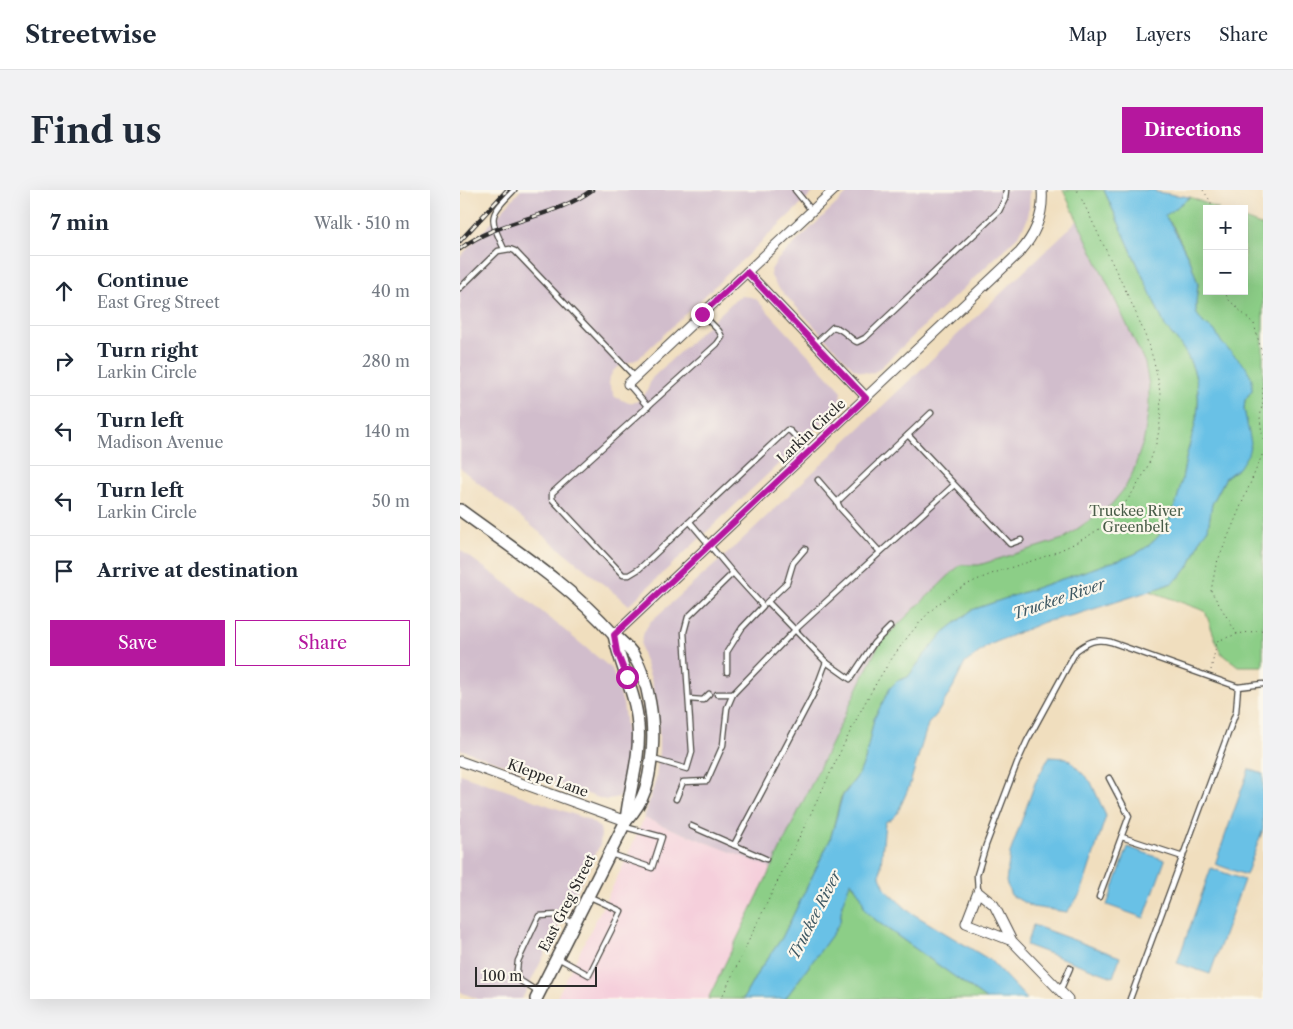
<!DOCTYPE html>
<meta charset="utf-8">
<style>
:root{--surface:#fff;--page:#f2f2f3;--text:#1f2937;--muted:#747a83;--line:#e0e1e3;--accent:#b5179e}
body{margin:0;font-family:"Libre Caslon Text",serif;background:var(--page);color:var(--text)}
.controls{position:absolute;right:15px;top:15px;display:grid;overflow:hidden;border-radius:0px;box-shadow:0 5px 20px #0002}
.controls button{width:45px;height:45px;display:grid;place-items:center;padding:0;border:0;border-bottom:1px solid var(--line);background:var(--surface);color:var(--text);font:25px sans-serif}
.scale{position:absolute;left:15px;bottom:12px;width:122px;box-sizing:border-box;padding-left:5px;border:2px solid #2b2b2b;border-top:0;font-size:14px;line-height:18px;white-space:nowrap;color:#2b2b2b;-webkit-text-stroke:4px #fbf7ec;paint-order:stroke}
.stop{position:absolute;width:15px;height:15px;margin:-11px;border:4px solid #b5179e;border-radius:50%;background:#fff}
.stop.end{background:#b5179e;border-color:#fff;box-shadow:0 1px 5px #0008}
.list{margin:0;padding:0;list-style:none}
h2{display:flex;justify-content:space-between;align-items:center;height:65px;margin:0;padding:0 20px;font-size:21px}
h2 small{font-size:16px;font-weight:400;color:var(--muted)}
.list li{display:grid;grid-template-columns:32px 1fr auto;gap:15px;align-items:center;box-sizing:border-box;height:70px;padding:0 20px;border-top:1px solid var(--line)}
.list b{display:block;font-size:19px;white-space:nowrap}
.list p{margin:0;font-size:16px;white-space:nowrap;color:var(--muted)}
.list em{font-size:16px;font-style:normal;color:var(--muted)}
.actions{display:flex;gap:10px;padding:15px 20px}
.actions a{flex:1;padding:11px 0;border:1px solid var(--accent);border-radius:0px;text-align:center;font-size:18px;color:var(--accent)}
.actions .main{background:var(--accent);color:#fff}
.icon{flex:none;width:28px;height:28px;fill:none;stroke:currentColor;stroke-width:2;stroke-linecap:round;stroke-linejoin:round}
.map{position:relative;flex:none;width:803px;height:809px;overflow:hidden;border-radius:0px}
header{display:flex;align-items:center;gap:30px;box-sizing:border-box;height:70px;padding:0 25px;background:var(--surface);border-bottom:1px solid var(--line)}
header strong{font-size:24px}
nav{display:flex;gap:28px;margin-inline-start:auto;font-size:18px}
.intro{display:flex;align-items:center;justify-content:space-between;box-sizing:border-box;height:120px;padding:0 30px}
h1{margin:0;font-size:35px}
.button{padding:12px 22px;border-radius:0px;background:var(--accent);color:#fff;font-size:18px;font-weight:700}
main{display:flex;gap:30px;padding:0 30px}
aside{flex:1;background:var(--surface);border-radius:0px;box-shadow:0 5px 20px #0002}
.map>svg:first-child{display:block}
.built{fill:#f5cfdb}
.industrial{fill:#d1bdcc}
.green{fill:#8cce87;stroke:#5c7c59}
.water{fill:#69c1e6;stroke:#4a7688}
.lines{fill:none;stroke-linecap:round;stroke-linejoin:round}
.lane-casing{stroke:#494641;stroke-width:7}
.street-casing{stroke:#494641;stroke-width:11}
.secondary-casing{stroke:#494641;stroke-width:14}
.path{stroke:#494641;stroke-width:1;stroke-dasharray:1 4;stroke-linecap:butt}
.lane{stroke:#fff;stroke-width:4.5}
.street{stroke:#fff;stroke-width:9}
.secondary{stroke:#fff;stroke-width:11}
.rail-casing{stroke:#2b2b2b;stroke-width:4.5}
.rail{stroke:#fbf7ec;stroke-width:2.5;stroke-dasharray:8;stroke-linecap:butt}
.route{stroke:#b5179e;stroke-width:6}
.labels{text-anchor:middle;stroke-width:4.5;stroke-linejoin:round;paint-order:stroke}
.street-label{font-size:14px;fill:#2b2b2b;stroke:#fbf7ec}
.park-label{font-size:14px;fill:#485c47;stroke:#fbf7ec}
.water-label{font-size:15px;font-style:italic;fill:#3e5863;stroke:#fbf7ec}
</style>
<header>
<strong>Streetwise</strong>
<nav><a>Map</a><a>Layers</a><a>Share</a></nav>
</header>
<div class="intro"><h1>Find us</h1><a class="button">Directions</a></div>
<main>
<aside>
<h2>7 min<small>Walk · 510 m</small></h2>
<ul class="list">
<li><svg class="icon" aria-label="ahead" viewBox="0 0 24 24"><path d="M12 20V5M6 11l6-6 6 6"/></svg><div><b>Continue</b><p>East Greg Street</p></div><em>40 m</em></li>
<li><svg class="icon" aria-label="right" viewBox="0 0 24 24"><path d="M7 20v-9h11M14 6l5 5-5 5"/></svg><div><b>Turn right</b><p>Larkin Circle</p></div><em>280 m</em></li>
<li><svg class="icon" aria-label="left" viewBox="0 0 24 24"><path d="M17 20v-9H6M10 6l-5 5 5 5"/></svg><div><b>Turn left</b><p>Madison Avenue</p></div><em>140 m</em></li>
<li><svg class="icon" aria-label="left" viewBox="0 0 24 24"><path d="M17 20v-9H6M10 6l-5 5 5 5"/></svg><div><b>Turn left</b><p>Larkin Circle</p></div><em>50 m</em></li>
<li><svg class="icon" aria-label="arrive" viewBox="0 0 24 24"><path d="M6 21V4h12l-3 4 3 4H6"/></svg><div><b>Arrive at destination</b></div></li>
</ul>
<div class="actions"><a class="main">Save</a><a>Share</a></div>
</aside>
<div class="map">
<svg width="803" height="809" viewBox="0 0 803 809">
<rect width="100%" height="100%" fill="#fbf7ec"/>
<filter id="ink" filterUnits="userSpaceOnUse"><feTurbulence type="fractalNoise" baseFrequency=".02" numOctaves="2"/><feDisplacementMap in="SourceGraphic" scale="10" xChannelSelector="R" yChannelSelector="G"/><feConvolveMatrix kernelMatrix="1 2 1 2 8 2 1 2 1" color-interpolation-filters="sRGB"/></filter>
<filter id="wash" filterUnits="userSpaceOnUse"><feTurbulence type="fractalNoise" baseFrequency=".0096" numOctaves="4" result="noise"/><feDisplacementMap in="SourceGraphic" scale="20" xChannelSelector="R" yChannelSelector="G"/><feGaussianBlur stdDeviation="1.12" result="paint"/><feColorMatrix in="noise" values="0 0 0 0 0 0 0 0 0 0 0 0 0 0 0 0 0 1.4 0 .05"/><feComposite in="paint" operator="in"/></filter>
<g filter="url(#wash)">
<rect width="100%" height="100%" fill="#f0debe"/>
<path class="built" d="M184,628L312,678L248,809H96L163,676Z"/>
<g class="industrial">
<path d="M61,0H356L178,169L160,176L153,181L150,187L149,194L155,207L169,213L176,212L183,207L187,201L192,188L276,109L282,106L291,107L296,109L381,200L380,214L377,219L169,415L0,278V67Z"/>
<path d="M391,0H570L569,21L567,30L558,46L418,180L412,183L401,182L393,178L316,95L310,84L311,80L317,70Z"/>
<path d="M618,30L685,173L689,195L688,232L684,249L681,265L665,298L651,315L603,349L519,375H500L420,452L312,678L184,628L196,589L199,561V534L196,511L191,489L182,463L181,454L184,442L190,432L268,363Z"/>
<path d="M0,360L54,399L152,479L163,513L167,545L168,583L166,595L163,602L158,607L146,610L139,608L0,559Z"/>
<path d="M0,584L129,630L140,638L141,644L140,655L62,809H18L0,802Z"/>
</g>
<g class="green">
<path d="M603,0H644L706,138C723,155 736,176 738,201C740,224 733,242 727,264C721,292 717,328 696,349C682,363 667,368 649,373L512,420L484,442L466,463L448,487L437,491L414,529L405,570L399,584L381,607L370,650L322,748L298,782L283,809H248L420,452L500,375H519L603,349L651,315L665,298L673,282L684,249L689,216V195L685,173Z"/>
<path d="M730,7L759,19H747V101H784V29L803,36V476H778L760,462L745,421L690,401L712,393L722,385L731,373L741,348L748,339L752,314L760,299L766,287L779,278L786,229L784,219L785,210L792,200L786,177L762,153L754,140L744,134L736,123V112L738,94L731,73L713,36L704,25Z"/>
<path d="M390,691L401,706L405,720L418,732L526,809H325L374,742L380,731L382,714Z"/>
</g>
<g class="water">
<path d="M644,0H695L696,2L730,7L705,26L712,36L731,73L738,94L736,112V123L744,134L754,140L762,153L786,177L792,189V200L785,210L784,219L791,253L788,264L779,278L766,287L752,314L748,339L741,348L731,373L722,385L712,393L690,401L618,424L584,432L529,455L505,473L493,497L477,524L468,534L449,597L437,624L432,629L425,632L420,686L426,700L450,722L530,770L567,809H526L418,732L405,720L401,706L391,691L382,714L380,731L374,742L325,809H283L298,782L322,748L370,650L382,607L399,584L405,570L414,529L430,498L437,491L448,487L466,463L484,442L512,420L649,373C667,368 682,363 696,349C717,328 721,292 727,264C733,242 740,224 738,201C736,176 723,155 706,138Z"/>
<path d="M589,567L607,568L631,592L646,626L621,703L607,722L572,717L551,705L546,692L550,663L575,593Z"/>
<path d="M789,579L803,584V639L786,685L755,674Z"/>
<path d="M668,657L705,670L684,728L647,715Z"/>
<path d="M751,678L784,690L750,784L717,773Z"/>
<path d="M573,735L660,767L653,787L566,755Z"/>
</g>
</g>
<g filter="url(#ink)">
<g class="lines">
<defs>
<g id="lane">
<path d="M335,0L352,21"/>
<path d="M44,59C29,26 28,27 54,0"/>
<path d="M0,98L38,61L50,59L55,61L175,187"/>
<path d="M242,124L259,141L262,147L257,154L92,303V309L163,385H169L179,379L327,240L330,241L350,261"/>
<path d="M355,154L373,137C383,138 388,148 397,152L405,148L539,21L545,9L546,0"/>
<path d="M168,194L188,217"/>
<path d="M448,245L550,354L561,350"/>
<path d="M358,290L377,312"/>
<path d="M420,362L380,318L377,312L471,223"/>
<path d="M306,413L327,393L333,373L345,359"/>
<path d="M366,472L390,489L414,453L430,437"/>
<path d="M267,482V462L282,438L303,416L273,383"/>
<path d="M257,504H273"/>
<path d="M229,509L243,510L249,504"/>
<path d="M193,569L227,579L232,562L224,442L228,427L273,383L230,332"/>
<path d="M216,609L223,592L247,591L263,555L267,518L273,504L335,440L494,295"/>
<path d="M231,636L306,669"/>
<path d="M662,647L723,667"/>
<path d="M274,655L356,499L366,472L308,412"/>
<path d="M151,664L192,678L202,647L165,637"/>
<path d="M518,702L517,685L526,655L557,573L567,551L616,461C628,452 635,448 651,452L778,497"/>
<path d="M639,707L669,626L649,588"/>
<path d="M98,768L129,785L161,721L128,706"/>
<path d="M600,801L610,778"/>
<path d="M78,802L56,788L58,771L79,726L98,725L113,734"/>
<path d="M670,809L776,522L778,497L803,494"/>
</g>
<g id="street">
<path d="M287,82L406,207"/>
<path d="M168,194L374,0"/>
<path d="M154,445L560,62C576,44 584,24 582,0"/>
<path d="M0,571L166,631"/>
<path d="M552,751L506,733L518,702L534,715L552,751L608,809"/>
</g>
<g id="secondary">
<path d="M0,320C53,359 110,395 153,444C160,451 169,457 174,466C189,491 195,533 192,562C189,591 186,609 166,631L76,809"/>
<path d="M154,445C160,476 176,503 178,535C181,568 169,598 166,631"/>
</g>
</defs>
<use href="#lane" class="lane-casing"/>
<use href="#street" class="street-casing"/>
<use href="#secondary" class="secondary-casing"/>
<g class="path">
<path d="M743,0L751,12V19"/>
<path d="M0,4L3,0"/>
<path d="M764,101L769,110L794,134L803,167V208L800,229L803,251"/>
<path d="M777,444L751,401L756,375L803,263"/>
<path d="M751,480L757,451L777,444L803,440"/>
<path d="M261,809C292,743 324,678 356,613C385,553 412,488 456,437C474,415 497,397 524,387C548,377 573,372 596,362C637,344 656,331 679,292C722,222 693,158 661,91C646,61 632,30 617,0"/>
</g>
<use href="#lane" class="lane"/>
<use href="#street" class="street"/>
<use href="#secondary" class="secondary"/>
<defs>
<g id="rail">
<path d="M0,51L47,0"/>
<path d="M0,59C39,29 92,29 132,0"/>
</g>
</defs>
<use href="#rail" class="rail-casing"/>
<use href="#rail" class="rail"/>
</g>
</g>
<g class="lines" filter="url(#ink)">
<path class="route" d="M167,487L157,462L154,445L406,208L287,82L242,124"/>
</g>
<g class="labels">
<g class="street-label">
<text transform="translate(351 241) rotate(-43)" y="5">Larkin Circle</text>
<text transform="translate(88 588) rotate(20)" y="5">Kleppe Lane</text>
<text transform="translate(107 713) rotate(-63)" y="5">East Greg Street</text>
</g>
<g class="park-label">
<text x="676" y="326">Truckee River<tspan x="676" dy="16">Greenbelt</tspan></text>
</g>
<g class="water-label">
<text transform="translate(599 409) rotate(-19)" y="5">Truckee River</text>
<text transform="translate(355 725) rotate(-63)" y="5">Truckee River</text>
</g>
</g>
</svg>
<div class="controls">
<button>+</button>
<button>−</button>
</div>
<div class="scale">100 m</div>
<div class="stop" style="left:167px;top:487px"></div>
<div class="stop end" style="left:242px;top:124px"></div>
</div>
</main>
